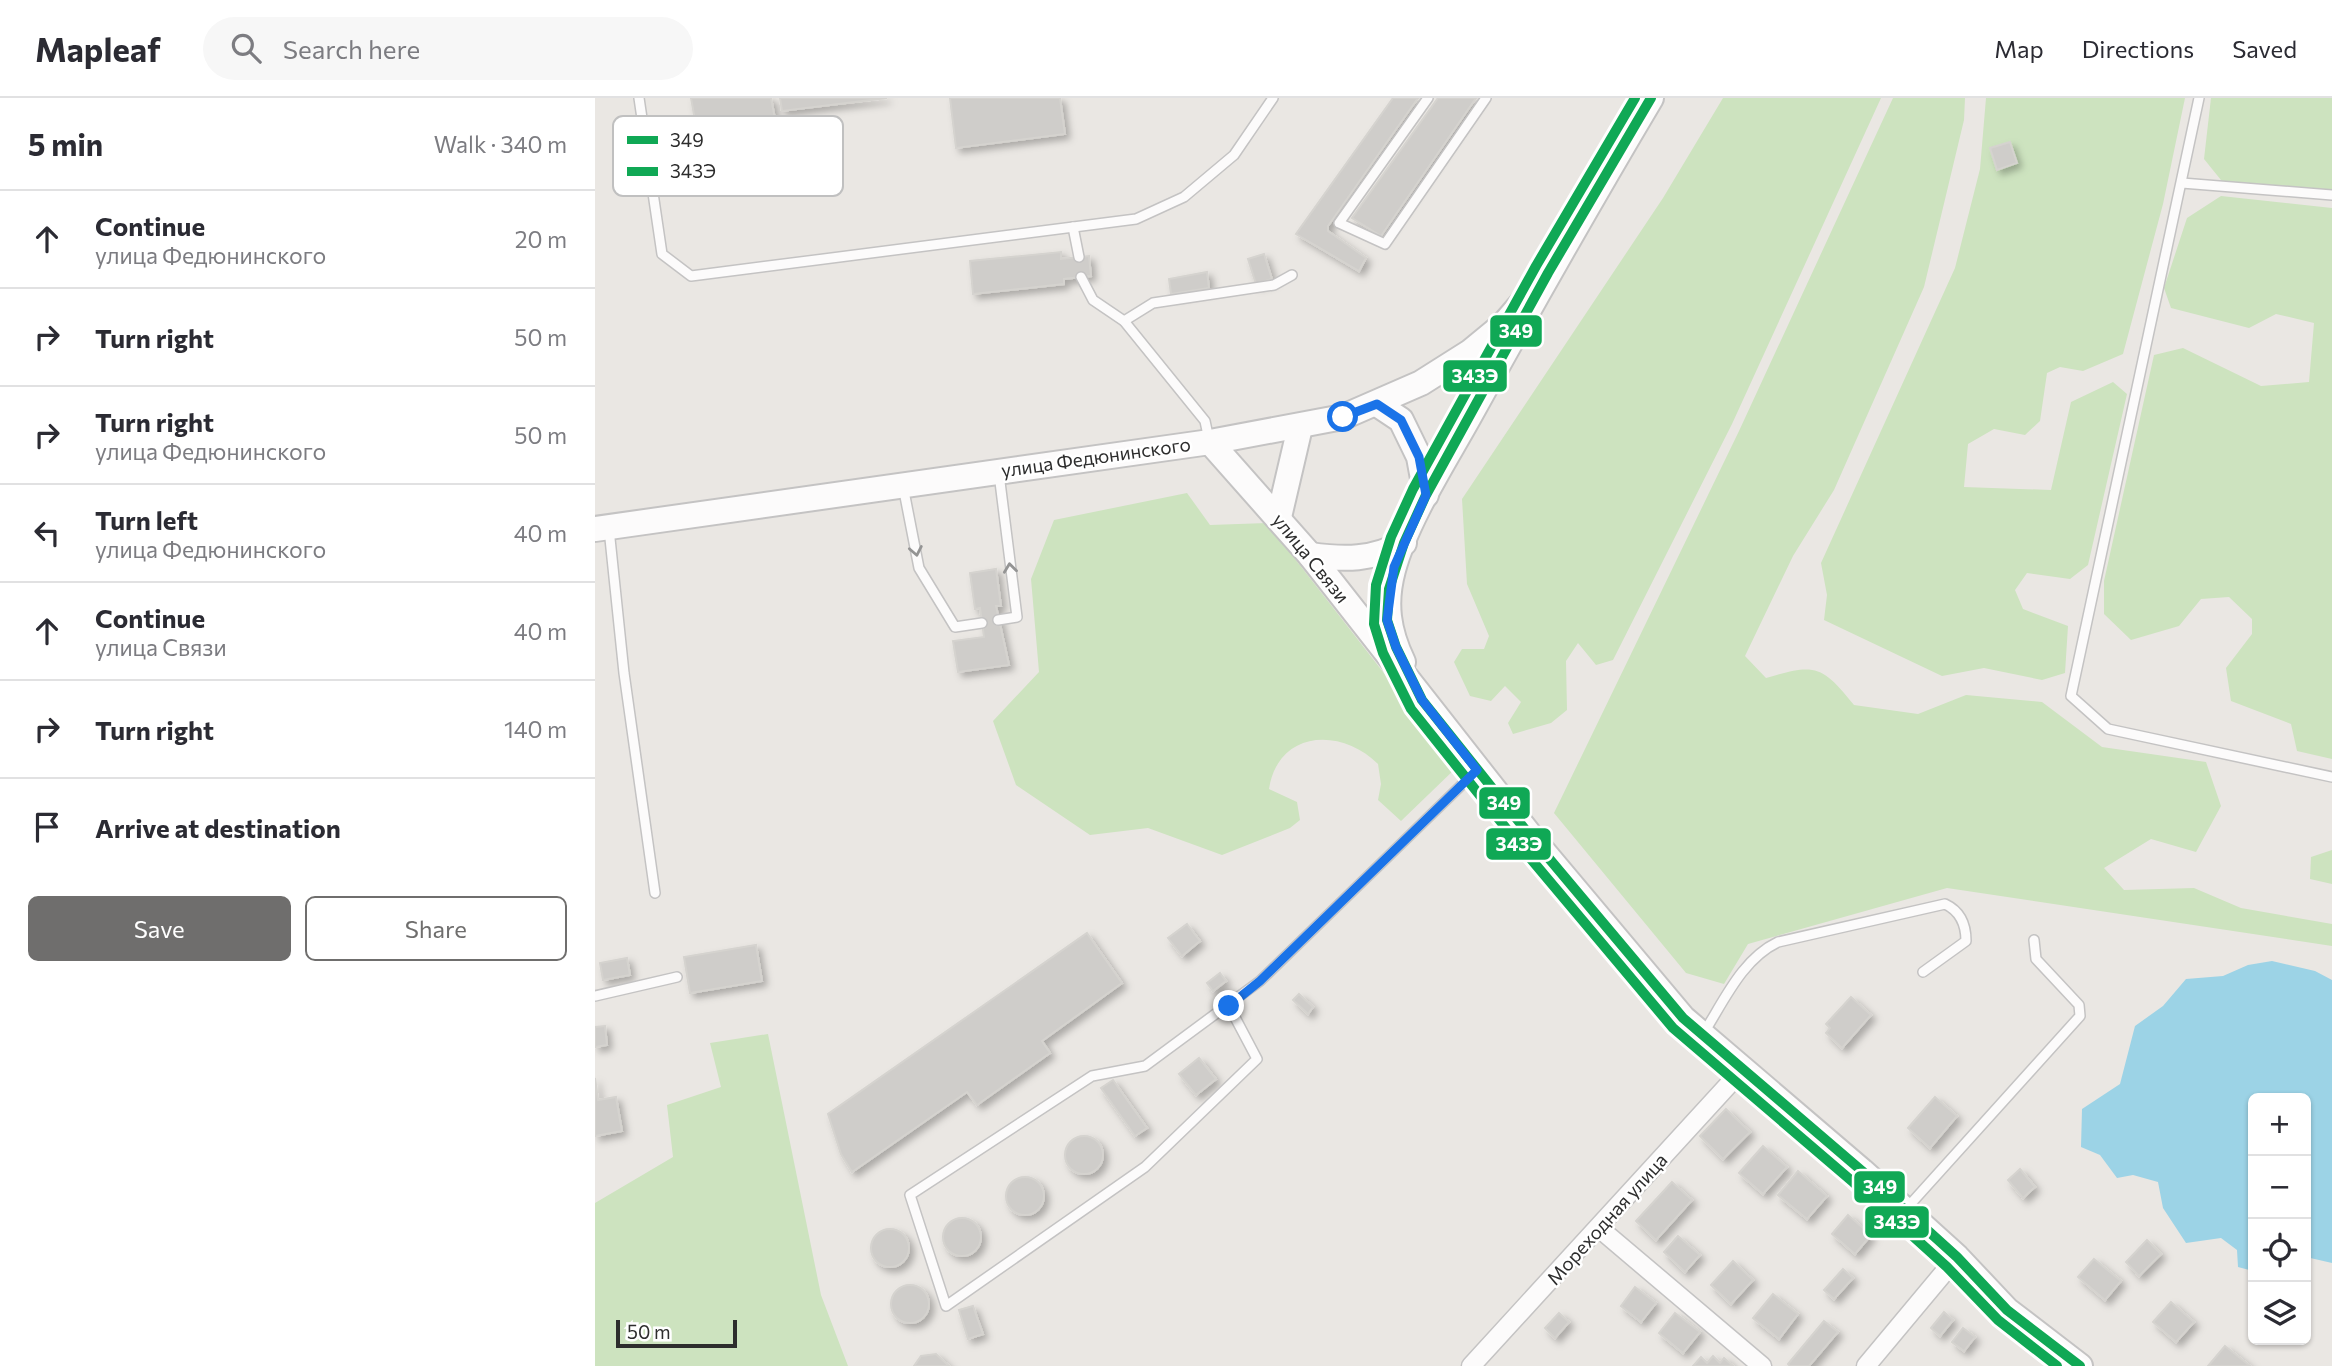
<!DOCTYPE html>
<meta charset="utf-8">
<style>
:root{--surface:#fff;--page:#f7f7f7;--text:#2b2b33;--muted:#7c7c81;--line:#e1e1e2;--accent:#6f6e6d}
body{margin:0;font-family:Commissioner,sans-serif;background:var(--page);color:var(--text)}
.controls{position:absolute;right:21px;bottom:21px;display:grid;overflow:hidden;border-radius:10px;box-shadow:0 2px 5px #0004}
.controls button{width:63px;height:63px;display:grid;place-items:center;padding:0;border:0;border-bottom:2px solid var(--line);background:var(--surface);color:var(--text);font:35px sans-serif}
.scale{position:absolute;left:21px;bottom:18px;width:121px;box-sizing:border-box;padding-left:7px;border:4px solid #2d2d2d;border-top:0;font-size:19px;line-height:24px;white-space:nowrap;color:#2d2d2d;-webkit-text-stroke:5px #fff;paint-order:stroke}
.stop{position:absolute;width:21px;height:21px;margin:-16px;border:5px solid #1a73e8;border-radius:50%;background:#fff}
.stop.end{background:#1a73e8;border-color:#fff;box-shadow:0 2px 7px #0008}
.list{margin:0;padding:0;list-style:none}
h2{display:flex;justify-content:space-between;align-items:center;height:91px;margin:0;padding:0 28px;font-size:30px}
h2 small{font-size:23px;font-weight:400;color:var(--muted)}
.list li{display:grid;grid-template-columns:46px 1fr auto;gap:21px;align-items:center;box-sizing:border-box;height:98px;padding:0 28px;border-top:2px solid var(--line)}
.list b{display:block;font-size:26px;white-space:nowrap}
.list p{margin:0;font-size:23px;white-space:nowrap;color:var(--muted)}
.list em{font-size:23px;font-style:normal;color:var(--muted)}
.actions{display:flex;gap:14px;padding:21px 28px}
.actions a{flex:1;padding:16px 0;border:2px solid var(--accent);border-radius:10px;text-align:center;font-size:24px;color:var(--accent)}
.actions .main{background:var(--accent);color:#fff}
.icon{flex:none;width:38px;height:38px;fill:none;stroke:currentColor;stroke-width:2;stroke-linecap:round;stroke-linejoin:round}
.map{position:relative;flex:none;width:1737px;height:1268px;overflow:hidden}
header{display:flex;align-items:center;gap:42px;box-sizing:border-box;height:98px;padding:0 35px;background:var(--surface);border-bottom:2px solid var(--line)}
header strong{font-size:33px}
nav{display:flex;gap:38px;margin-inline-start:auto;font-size:24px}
.search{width:490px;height:63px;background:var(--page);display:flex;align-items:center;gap:18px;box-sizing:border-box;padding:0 24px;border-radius:38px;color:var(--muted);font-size:26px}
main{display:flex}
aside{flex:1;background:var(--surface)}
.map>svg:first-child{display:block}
.green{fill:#cde3bf}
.water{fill:#9cd3e6}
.building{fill:#cfcdca;stroke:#d5d3cf;stroke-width:2;filter:url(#shadow)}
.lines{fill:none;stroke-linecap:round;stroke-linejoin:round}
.lane-casing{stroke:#c4c3c3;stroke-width:12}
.street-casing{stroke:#c4c3c3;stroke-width:21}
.secondary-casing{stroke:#c4c3c3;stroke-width:28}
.lane{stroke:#fcfbfb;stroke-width:9}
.street{stroke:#fcfbfb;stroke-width:18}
.secondary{stroke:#fcfbfb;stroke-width:24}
.bus-1-casing{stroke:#fff;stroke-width:16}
.bus-2-casing{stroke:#fff;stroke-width:16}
.bus-1{stroke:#10a855;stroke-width:10}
.bus-2{stroke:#10a855;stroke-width:10}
.oneway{stroke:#949494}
.route{stroke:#1a73e8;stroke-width:9}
.labels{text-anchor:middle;stroke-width:5;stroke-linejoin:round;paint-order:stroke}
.street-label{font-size:19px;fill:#2d2d2d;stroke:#fff}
.key{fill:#fff;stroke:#c0c0c0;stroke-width:2}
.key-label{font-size:19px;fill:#2d2d2d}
.line-badge{stroke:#fff;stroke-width:2.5}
.badge-label{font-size:19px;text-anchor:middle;font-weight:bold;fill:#fff}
</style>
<header>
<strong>Mapleaf</strong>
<div class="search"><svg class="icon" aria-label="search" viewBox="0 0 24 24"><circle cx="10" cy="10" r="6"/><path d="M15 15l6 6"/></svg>Search here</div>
<nav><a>Map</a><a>Directions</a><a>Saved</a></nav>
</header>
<main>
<aside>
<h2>5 min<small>Walk · 340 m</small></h2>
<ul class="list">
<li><svg class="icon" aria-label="ahead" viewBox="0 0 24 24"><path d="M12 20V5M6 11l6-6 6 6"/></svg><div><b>Continue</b><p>улица Федюнинского</p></div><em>20 m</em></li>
<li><svg class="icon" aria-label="right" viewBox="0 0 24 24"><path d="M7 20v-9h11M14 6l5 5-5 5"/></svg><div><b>Turn right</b></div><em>50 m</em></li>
<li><svg class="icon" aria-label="right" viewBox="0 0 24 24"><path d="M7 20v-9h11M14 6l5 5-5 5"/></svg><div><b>Turn right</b><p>улица Федюнинского</p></div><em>50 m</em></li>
<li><svg class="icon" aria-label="left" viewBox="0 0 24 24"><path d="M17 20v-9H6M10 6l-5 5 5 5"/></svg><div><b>Turn left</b><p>улица Федюнинского</p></div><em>40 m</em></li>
<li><svg class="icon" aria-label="ahead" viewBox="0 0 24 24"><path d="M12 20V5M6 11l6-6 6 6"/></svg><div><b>Continue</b><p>улица Связи</p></div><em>40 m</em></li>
<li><svg class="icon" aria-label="right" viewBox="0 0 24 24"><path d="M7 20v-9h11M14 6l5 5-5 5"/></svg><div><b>Turn right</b></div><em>140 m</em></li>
<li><svg class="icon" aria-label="arrive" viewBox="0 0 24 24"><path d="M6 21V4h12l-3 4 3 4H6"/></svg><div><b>Arrive at destination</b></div></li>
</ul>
<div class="actions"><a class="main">Save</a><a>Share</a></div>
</aside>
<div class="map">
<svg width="1737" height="1268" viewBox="0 0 1737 1268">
<defs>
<filter id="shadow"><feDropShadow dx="4.5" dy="4.5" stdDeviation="3.5" flood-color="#0004"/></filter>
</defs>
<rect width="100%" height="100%" fill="#eae7e3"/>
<g class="green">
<path d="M1128,0H1286L1137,326L1018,562L1001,567L983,545L971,563L972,612L956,625L918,636L913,625L926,604L910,588L896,603L875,598L859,564L867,551H889L894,538L872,486L867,401L1068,100Z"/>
<path d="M1298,0H1370L1369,22L1329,189L1239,392L1198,458L1150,558L1171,580C1220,565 1227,567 1259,607L1323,616L1371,597L1447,604L1507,649L1611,664L1626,708L1601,754L1556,741L1509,770L1529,792L1599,790L1646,810L1737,826V848L1352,790L1153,846L1129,886L1091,875L959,715L1144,333Z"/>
<path d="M1391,0H1590L1568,106L1528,256L1488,273L1465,269L1452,275L1445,323L1430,337L1399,331L1373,346L1369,389L1456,392L1476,304L1518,284L1532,296L1493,467L1475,481L1432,475L1420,492L1428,511L1473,528L1470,575L1447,582L1389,570L1347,578L1229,522L1232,497L1226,465L1360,170L1385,71Z"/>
<path d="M1616,0H1737V94L1630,87L1609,61Z"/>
<path d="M1626,98L1737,110V661L1702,653L1696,626L1636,603L1631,570L1657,536V521L1634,499L1606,501L1584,528L1536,542L1509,516V483L1559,257L1588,250L1666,288L1714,284L1719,225L1681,216L1654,230L1576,210L1569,190L1592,120Z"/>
<path d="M592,395L615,427L672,425L862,669L806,723L783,702L786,686L783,666C746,629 683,632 674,691L702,704L705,722L695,730L627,757L553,730L495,737L421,687L398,623L444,574L436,481L459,422Z"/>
<path d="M1737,752V786L1715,781L1716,759Z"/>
<path d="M173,936L226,1197L253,1268H0V1105L78,1059L72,1007L126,989L115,945Z"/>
</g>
<path class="water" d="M1677,863L1720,873L1737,882V1165L1711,1159V1000H1658V1173L1643,1169L1642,1152L1626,1140L1591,1145L1568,1110L1563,1084L1538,1077L1522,1080L1505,1057L1486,1049L1487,1011L1525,986L1540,928L1568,908L1591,881L1628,878L1653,867Z"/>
<g class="building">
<path d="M96,0H176L181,26L103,39Z"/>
<path d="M185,0H292L187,13Z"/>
<path d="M355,0H465L470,36L361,50Z"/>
<path d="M798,0H823L733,128V133L771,160L764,173L701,136Z"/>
<path d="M843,0H881L786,138L757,120Z"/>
<path d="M1415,44L1422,65L1402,72L1395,50Z"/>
<path d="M466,154V161L494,158L496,178L469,181V186L378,196L375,163Z"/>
<path d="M669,156L677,181L661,186L653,161Z"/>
<path d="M612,174L614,190L576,196L574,181Z"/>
<path d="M401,471L406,508H401L414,567L363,574L358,543L389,539L385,510L380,511L375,475Z"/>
<path d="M592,826L605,843L587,858L573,840Z"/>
<path d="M492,835L527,885L447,943L455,955L382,1007L372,994L257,1074L246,1056L233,1016Z"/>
<path d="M161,847L167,883L95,895L89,859Z"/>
<path d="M32,860L35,877L8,882L5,865Z"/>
<path d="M625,875L631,883L618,893L612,885Z"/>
<path d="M704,896L718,909L713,916L698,902Z"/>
<path d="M1256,899L1276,917L1247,950L1231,935L1235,930L1231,926Z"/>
<path d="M10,928L12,947L0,949V929Z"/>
<path d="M604,960L621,981L601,997L584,976Z"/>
<path d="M0,980L3,1002L21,999L27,1033L0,1038Z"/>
<path d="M518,982L552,1030L540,1038L506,990Z"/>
<path d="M1340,999L1362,1018L1335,1050L1313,1030Z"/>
<path d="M1131,1011L1155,1034L1128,1061L1105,1038Z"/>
<circle cx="489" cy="1057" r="19"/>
<path d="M1168,1048L1192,1069L1168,1096L1144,1075Z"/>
<path d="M1425,1071L1440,1089L1428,1100L1413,1082Z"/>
<path d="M1203,1073L1232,1098L1212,1121L1183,1097Z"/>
<circle cx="430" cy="1098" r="19"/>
<path d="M1077,1084L1097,1102L1061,1142L1041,1123Z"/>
<path d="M1253,1117L1276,1137L1260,1156L1237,1136Z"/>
<circle cx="367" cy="1139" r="19"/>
<circle cx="295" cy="1150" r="19"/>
<path d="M1083,1138L1105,1157L1090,1174L1069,1154Z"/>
<path d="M1552,1142L1566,1156L1544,1178L1531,1164Z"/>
<path d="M1499,1161L1526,1183L1510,1202L1483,1179Z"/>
<path d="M1138,1163L1158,1182L1136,1206L1116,1187Z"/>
<path d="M1248,1171L1258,1180L1239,1201L1229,1192Z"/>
<circle cx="315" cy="1206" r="19"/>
<path d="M1040,1189L1061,1205L1046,1224L1026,1208Z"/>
<path d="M1178,1196L1203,1216L1184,1241L1158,1220Z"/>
<path d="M1576,1204L1599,1224L1581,1244L1558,1224Z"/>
<path d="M378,1208L388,1236L373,1241L364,1212Z"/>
<path d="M1349,1214L1358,1222L1345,1238L1336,1230Z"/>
<path d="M964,1215L974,1224L960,1240L950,1230Z"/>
<path d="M1080,1215L1105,1234L1088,1255L1064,1235Z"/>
<path d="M1229,1223L1243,1234L1214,1268H1195L1193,1266Z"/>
<path d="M1368,1230L1380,1239L1369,1253L1357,1244Z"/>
<path d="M1630,1248L1655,1268H1613Z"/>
<path d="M341,1256L354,1268H319L326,1258Z"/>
<path d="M1118,1258L1125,1265L1129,1260L1138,1268H1098L1106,1259L1112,1265Z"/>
</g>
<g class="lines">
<defs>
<g id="lane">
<path d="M44,0L67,156L96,178L541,121L589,99L639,57L678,0"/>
<path d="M833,0L744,125L790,146L891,0"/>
<path d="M1604,0L1476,598L1513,631L1737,679"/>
<path d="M1587,85L1737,97"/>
<path d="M478,129L484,159"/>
<path d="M486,179L498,202L529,223L610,323L614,342"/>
<path d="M529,223L558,205L679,187L697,177"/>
<path d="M308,388L324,470L360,529L387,525"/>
<path d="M14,431L29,575L60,795"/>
<path d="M403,522L422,519L404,376"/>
<path d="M0,898L82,879"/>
<path d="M634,908L662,961L550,1069L351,1208L315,1097L497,978L550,968L665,883L882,672"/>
<path d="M1108,936C1129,903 1147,861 1183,844L1350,806C1365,813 1371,826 1371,843L1328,874"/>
<path d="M1311,1111L1485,918L1484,907L1441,861L1439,842"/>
</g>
<g id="street">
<path d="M1004,1130L1167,1268"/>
<path d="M876,1268L1147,972"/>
<path d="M1271,1268L1362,1159"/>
</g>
<g id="secondary">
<path d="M782,306L806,322L824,359L831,397"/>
<path d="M615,344L715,457L941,745L1088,920L1267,1073L1362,1159L1412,1212L1485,1268"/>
<path d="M684,419L705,329"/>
<path d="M0,431L615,344L748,319L826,285L875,254L909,226L953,175"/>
<path d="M715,457C750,462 777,462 809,445"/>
<path d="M808,564C793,533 789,505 798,472C811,423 849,364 874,319C933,212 993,106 1056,0"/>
</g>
</defs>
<use href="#lane" class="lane-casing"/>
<use href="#street" class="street-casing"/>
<use href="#secondary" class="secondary-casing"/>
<use href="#lane" class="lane"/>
<use href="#street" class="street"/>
<use href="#secondary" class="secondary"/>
<defs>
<path id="bus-1" d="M1056,0L953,175L831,397L809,445L794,491L792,522L801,549L827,602L941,745L1088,920L1267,1073L1362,1159L1412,1212L1485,1268"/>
<path id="bus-2" d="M1040,0L941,168L818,391L796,439L781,487L779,526L788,555L816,611L930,754L1078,930L1258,1084L1352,1169L1403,1222L1462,1268"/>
</defs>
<use href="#bus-1" class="bus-1-casing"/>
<use href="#bus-2" class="bus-2-casing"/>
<use href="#bus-1" class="bus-1"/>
<use href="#bus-2" class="bus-2"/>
</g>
<defs><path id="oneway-chevron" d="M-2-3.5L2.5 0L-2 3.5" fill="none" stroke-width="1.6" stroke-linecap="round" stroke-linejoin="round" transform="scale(1.75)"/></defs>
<g class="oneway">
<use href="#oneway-chevron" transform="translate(321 453) rotate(79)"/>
<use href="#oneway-chevron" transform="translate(415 470) rotate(-97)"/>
</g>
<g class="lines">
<path class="route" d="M634,908L665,883L882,672L827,602L801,549L792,522L799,469L831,397L824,359L806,322L782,306L748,319"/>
</g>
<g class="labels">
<g class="street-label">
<text transform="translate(501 359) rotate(-8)" y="7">улица Федюнинского</text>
<text transform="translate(716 460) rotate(51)" y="7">улица Связи</text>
<text transform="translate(1012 1121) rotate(-48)" y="7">Мореходная улица</text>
</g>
</g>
<rect x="18" y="18" width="230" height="80" rx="10" class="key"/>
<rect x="32" y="38" width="31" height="8" fill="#10a855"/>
<rect x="32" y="69" width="31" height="9" fill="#10a855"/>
<g class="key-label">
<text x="75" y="49">349</text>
<text x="75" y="80">343Э</text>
</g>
<g class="line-badge">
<rect x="894" y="216" width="54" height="34" rx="7" fill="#10a855"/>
<rect x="847" y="261" width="66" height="34" rx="7" fill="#10a855"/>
<rect x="883" y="688" width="53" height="34" rx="7" fill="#10a855"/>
<rect x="890" y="729" width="67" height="34" rx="7" fill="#10a855"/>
<rect x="1258" y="1072" width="53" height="34" rx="7" fill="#10a855"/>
<rect x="1269" y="1107" width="66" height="34" rx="7" fill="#10a855"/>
</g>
<g class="badge-label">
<text x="921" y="240">349</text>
<text x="880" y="285">343Э</text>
<text x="909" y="712">349</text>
<text x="924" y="753">343Э</text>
<text x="1285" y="1096">349</text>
<text x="1302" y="1131">343Э</text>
</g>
</svg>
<div class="controls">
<button>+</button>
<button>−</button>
<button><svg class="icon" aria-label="locate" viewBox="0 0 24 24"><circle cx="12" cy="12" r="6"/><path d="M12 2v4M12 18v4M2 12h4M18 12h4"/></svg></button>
<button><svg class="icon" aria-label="layers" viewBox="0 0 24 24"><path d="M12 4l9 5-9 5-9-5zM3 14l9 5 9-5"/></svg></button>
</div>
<div class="scale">50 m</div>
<div class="stop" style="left:748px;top:319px"></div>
<div class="stop end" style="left:634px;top:908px"></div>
</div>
</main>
